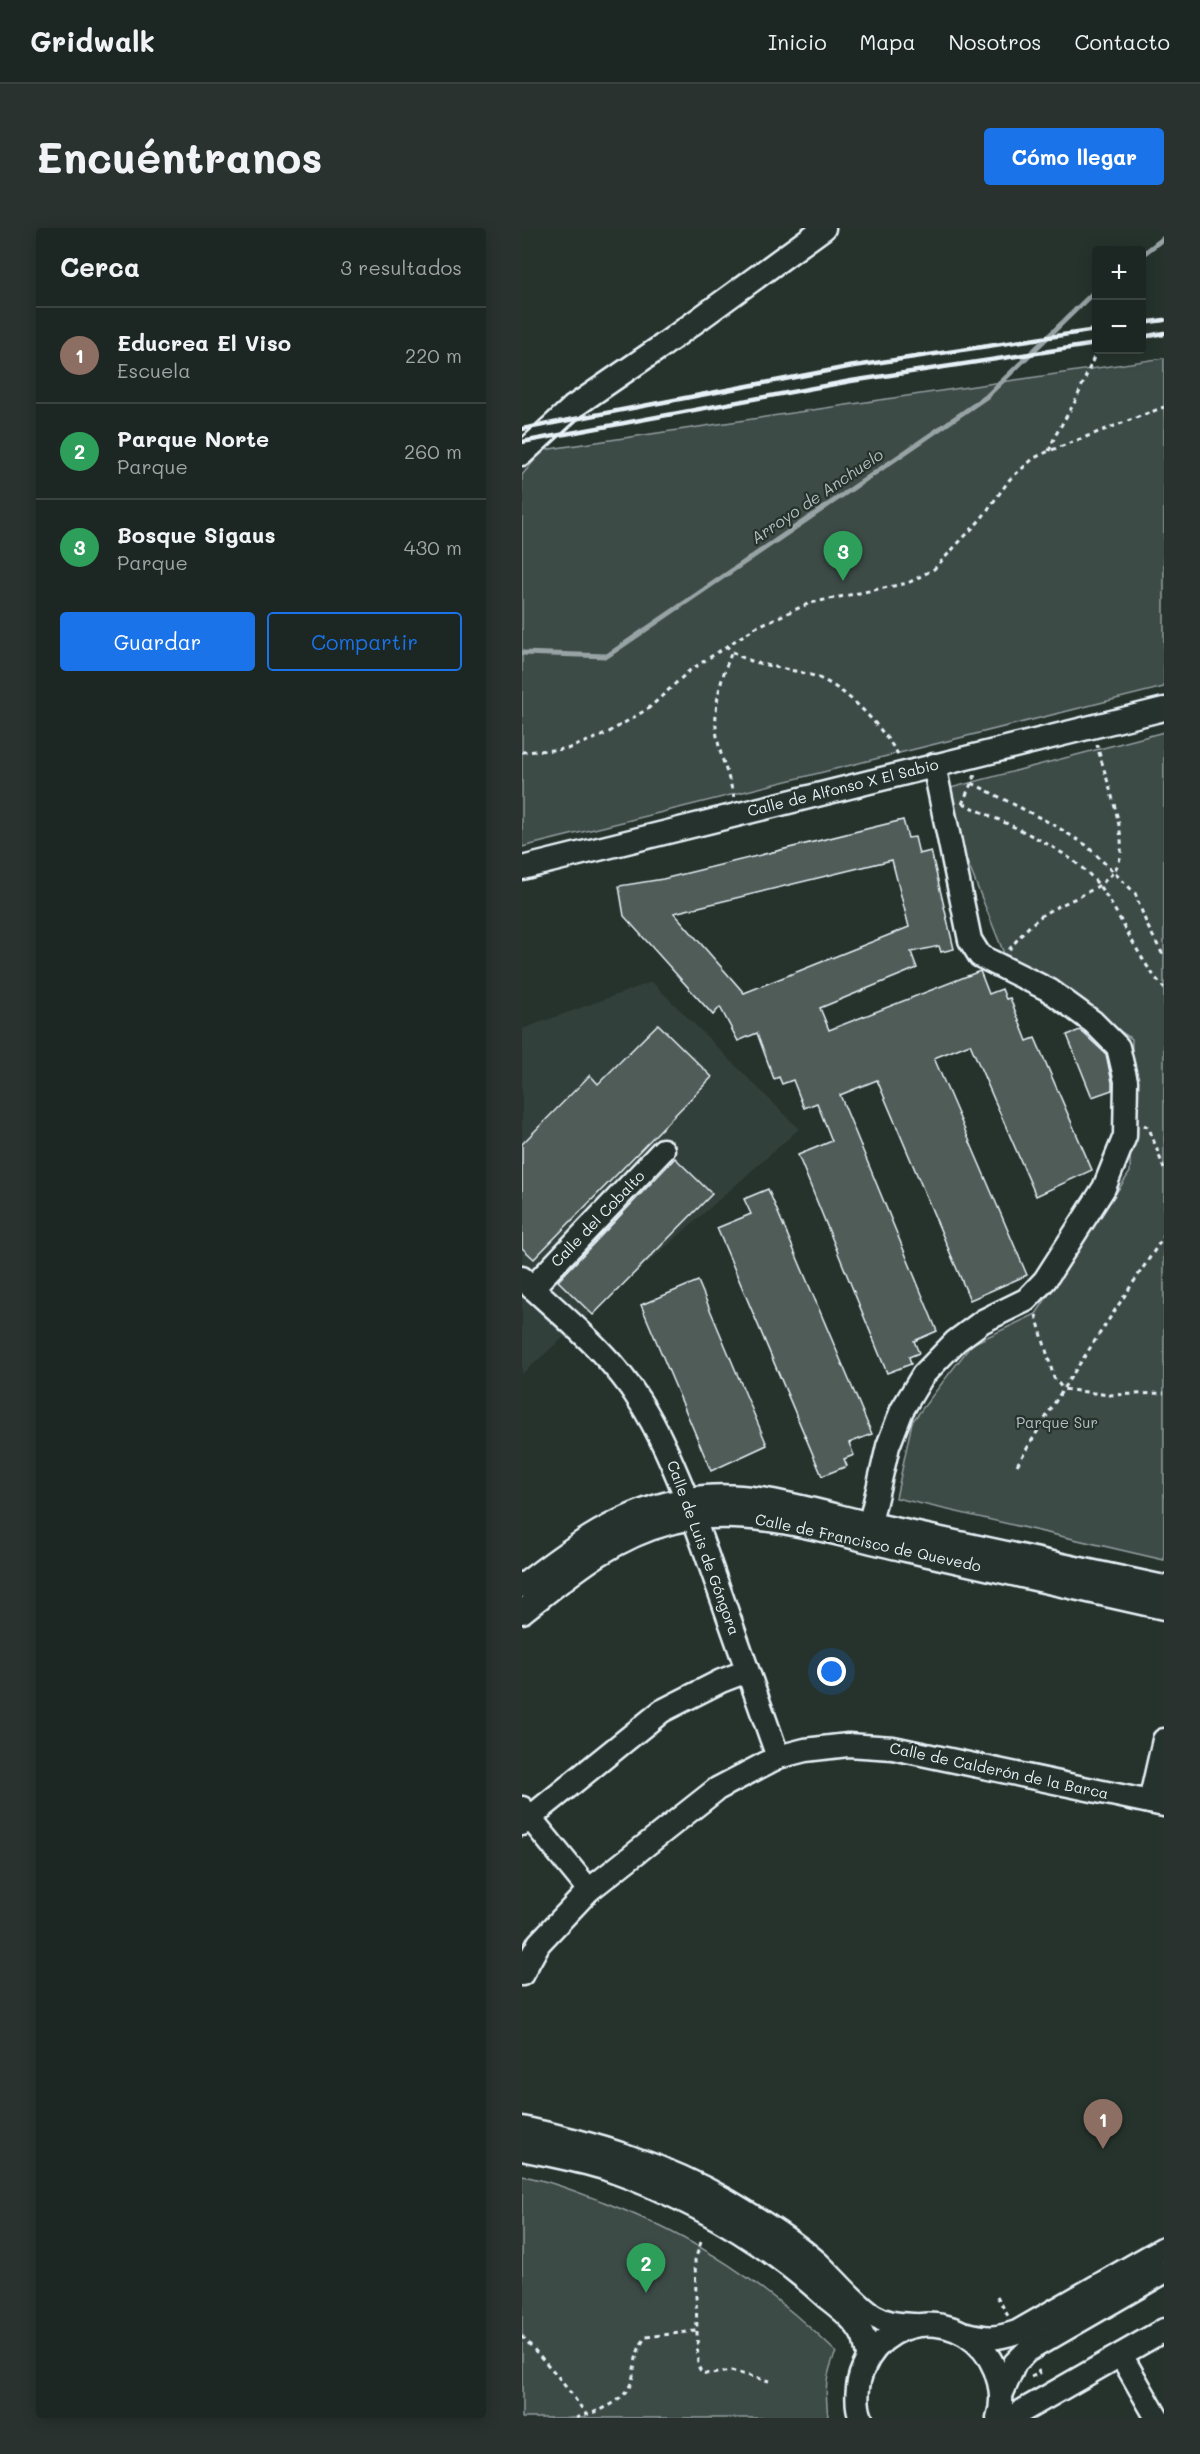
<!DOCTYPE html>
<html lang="es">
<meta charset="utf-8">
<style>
:root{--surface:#1c2622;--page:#29322f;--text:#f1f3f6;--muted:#a0a5a5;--line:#3a4340;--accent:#1a73e8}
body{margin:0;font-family:Mali,sans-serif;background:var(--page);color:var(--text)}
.controls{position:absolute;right:18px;top:18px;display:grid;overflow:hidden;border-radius:6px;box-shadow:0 3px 15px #0003}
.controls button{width:54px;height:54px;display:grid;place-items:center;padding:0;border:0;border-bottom:2px solid var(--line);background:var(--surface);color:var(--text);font:30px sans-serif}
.you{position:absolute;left:310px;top:1444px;width:21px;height:21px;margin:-15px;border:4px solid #fff;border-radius:50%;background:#1a73e8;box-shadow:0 0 0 9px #1a73e833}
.badge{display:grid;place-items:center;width:39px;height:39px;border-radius:50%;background:var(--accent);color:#fff;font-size:20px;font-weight:700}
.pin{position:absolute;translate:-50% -50px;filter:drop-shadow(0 2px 3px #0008)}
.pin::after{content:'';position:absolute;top:32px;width:21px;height:18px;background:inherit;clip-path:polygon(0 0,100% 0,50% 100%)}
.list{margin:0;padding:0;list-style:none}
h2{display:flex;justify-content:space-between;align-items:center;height:78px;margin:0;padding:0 24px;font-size:26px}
h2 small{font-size:20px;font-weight:400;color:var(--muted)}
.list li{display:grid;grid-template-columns:39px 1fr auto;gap:18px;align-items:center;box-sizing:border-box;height:96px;padding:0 24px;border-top:2px solid var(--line)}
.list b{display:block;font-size:22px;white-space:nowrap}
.list p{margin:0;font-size:20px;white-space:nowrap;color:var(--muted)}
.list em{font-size:20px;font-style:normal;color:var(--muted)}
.actions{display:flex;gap:12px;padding:18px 24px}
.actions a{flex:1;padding:14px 0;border:2px solid var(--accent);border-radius:6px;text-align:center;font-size:21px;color:var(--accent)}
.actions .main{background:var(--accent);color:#fff}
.map{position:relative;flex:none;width:642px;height:2190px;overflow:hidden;border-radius:6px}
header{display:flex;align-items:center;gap:36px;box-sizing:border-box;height:84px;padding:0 30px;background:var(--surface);border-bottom:2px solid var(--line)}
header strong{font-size:28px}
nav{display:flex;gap:33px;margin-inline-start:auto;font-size:21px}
.intro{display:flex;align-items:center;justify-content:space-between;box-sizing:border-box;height:144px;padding:0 36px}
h1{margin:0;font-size:42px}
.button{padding:15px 27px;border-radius:6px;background:var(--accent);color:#fff;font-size:21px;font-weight:700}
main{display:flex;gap:36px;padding:0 36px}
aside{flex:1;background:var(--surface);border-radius:6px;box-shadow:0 3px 15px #0003}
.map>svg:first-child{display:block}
.built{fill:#333f3a}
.green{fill:#3e4b47;stroke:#939ea0;stroke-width:1.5}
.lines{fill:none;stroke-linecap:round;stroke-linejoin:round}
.stream{stroke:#98a3a5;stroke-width:5}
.building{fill:#505c59;stroke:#e8f1f8;stroke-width:1.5;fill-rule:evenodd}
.minor-casing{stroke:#e8f1f8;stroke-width:27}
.path{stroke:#e8f1f8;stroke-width:3;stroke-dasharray:4.5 4.5;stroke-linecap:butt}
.minor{stroke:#26332d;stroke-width:22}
.rail{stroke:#e8f1f8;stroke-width:4.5}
.labels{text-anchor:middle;stroke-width:4.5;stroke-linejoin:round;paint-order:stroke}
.street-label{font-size:15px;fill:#e8f1f8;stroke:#26332d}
.park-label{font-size:15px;fill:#b5bfc3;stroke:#26332d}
.water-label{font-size:16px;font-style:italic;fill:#b3bdc0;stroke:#26332d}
</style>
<header>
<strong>Gridwalk</strong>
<nav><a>Inicio</a><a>Mapa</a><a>Nosotros</a><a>Contacto</a></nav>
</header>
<div class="intro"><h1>Encuéntranos</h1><a class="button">Cómo llegar</a></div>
<main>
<aside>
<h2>Cerca<small>3 resultados</small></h2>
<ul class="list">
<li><span class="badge" style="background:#8d6e63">1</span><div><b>Educrea El Viso</b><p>Escuela</p></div><em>220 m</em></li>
<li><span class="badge" style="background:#2e9e5b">2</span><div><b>Parque Norte</b><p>Parque</p></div><em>260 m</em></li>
<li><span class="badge" style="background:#2e9e5b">3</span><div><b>Bosque Sigaus</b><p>Parque</p></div><em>430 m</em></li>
</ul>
<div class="actions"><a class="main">Guardar</a><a>Compartir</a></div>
</aside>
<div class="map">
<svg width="642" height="2190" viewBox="0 0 642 2190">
<rect width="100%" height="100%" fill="#26332d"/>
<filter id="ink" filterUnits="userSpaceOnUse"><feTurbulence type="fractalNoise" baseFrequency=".0167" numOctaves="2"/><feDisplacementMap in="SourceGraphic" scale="12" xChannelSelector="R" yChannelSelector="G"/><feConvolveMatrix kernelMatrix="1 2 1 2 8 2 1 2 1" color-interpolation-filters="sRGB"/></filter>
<g filter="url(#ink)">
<path class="built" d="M130,754L277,901L0,1146V801Z"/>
<g class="green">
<path d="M642,130V459L0,619V247L21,222Z"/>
<path d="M642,504V1332L374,1270L390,1194L450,1116L514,1086L608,944L610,811L483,728L417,563Z"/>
<path d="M0,1948C29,1953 55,1964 82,1974C175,2010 243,2055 314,2124C303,2148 303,2162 306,2188L303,2190H0Z"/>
</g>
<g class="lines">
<g class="stream">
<path d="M620,27L642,10"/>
<path d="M0,425L85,428L464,169L574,62"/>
</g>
</g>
<g class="building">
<path d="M381,592L386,610L393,609L397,626L409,623L432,721L419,724L417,718L389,724L395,740L298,780L307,802L458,743L467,766L480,761L484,771L488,770L505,813L513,810L570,942L514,968L448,816L412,830L505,1047L448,1072L355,852L318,867L415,1103L392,1113L397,1125L387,1129L389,1136L365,1145L276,927L310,913L295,875L282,880L271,852L260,856L257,849L252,851L235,805L216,813L198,779L191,787L102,688L97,658L141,651ZM370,632L387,699L222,765L152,685Z"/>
<path d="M136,796L190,849L12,1031L0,1020V916L68,847L76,856Z"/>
<path d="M558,802L584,826L590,854V862L570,869L545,807Z"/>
<path d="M153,930L190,966L71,1087L36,1053Z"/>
<path d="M246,961L350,1206L327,1215L332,1227L322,1231L325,1238L300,1248L195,1000L229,986L222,971Z"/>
<path d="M176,1053L245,1217L189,1243L119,1077Z"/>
</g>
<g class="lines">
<defs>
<g id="minor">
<path d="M0,226L51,179L140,118L302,0"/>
<path d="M0,640L642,481"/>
<path d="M0,1050C39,1087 89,1126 117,1172C137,1203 151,1237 165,1271L256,1529"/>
<path d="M10,1060L141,922"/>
<path d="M348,1295L366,1218L380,1182L401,1147L434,1113L461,1093L504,1072L523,1052L582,960L603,908L604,853L596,819L571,794L527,762L458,728L448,712L412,537"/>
<path d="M0,1358C50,1319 101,1281 166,1271C228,1260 290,1283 349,1296C447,1317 545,1338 642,1359"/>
<path d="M0,1384C46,1348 89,1310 147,1295C225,1276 308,1305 384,1322C470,1341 556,1361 642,1380"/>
<path d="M628,1574L642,1512"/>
<path d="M0,1580L67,1662"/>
<path d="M0,1596L140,1483L199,1453L225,1443"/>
<path d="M0,1746L17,1715L67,1662L195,1561L256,1529L283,1522L326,1517L371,1520L642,1577"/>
<path d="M0,1900C71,1915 142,1936 206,1973C238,1992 268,2011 296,2035C312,2050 335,2078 352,2088C365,2096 378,2096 392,2097"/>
<path d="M0,1921C28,1927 57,1932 85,1941C165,1969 242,2012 305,2070C319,2081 335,2093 342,2110C344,2116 345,2122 346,2128"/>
<path d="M445,2106C466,2111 474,2111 495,2104L642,2020"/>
<path d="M599,2127L635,2190"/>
<path d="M480,2165L493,2135L505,2123L642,2044"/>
<path d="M339,2190C333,2176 335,2154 341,2141C369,2075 461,2085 477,2154C480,2166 480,2178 476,2190"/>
<path d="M488,2190L642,2102"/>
</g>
</defs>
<use href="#minor" class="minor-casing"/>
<g class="path">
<path d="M620,109L642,107"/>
<path d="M527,223L533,208L554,172L575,122"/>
<path d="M204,417C219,439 272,439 297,450C330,465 357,497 376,526"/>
<path d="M209,426C197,455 189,487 197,518C201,535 208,552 212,569"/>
<path d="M0,524L45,521L84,506L127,480L167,443L234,399L288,375L386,355L412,341L459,291L488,251L512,230L527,223L642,179"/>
<path d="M450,555L532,597L564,617L613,665L625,697L642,729"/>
<path d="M441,575C483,596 550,620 578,659C602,692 615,730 642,760"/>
<path d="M440,576L453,547"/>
<path d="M487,722C497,709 508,696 522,686C547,670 595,660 599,625C602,597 582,545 575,517"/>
<path d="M622,897L627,900L642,941"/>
<path d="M514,1087L532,1150L541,1161L587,1167L642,1165"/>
<path d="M495,1237L541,1161L642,1008"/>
<path d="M179,2014L173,2032L176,2138L180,2145L189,2146L209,2143L247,2153"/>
<path d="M475,2068L486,2088"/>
<path d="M0,2108L34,2146L65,2187"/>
<path d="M509,2149L518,2145L515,2141"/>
<path d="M54,2190C77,2183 106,2175 111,2148C113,2133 115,2120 124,2109L174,2103"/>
</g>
<use href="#minor" class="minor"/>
<g class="rail">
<path d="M620,95L642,92"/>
<path d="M620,109L642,105"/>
<path d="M0,201L326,139L574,102"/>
<path d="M0,214L329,153L574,116"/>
</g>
</g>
</g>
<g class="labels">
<g class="street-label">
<text transform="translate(321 560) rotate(-14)" y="5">Calle de Alfonso X El Sabio</text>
<text transform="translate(76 991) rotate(-46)" y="5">Calle del Cobalto</text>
<text transform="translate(346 1315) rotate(12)" y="5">Calle de Francisco de Quevedo</text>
<text transform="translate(181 1320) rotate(70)" y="5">Calle de Luis de Góngora</text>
<text transform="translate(477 1543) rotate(12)" y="5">Calle de Calderón de la Barca</text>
</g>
<g class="park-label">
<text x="535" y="1200">Parque Sur</text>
</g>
<g class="water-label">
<text transform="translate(295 268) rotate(-34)" y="6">Arroyo de Anchuelo</text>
</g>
</g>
</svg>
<div class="controls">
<button>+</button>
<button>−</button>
</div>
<div class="you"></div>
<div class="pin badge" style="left:581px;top:1921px;background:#8d6e63">1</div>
<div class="pin badge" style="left:124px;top:2065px;background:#2e9e5b">2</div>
<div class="pin badge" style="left:321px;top:353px;background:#2e9e5b">3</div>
</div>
</main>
